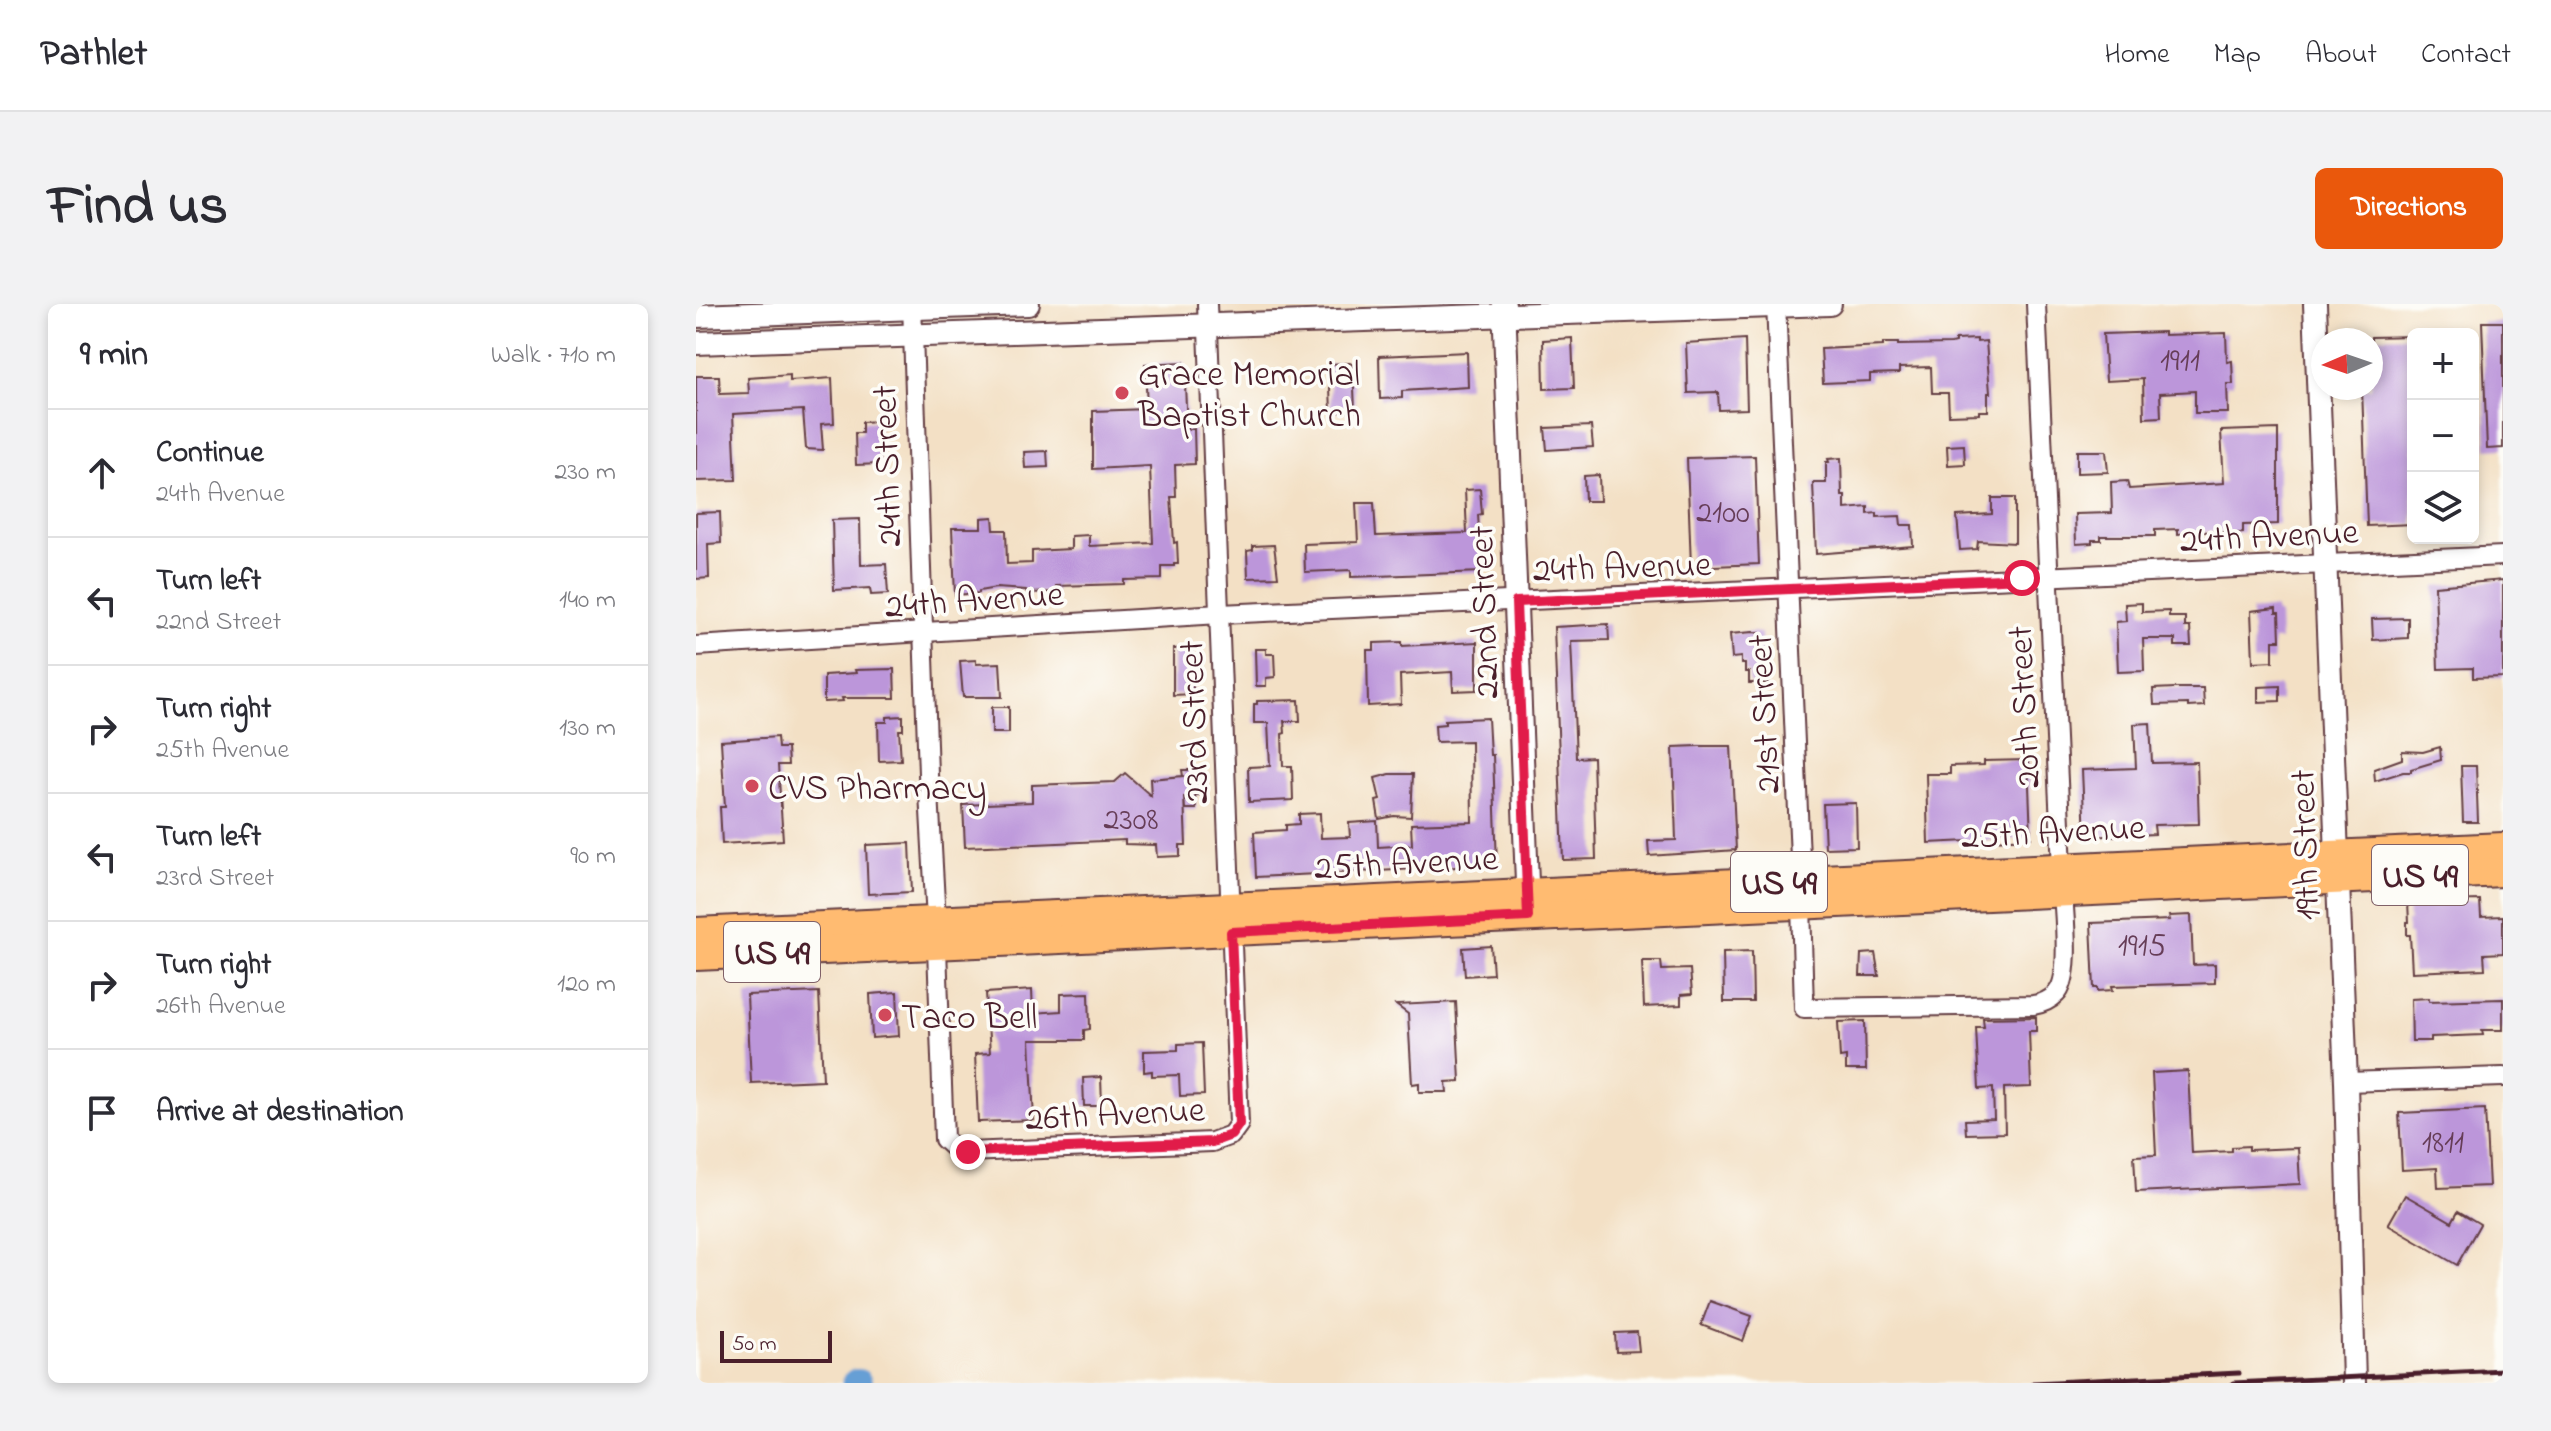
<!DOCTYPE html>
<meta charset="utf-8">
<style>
:root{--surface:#fff;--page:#f2f2f3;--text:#2b2b33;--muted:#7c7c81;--line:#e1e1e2;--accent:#ea580c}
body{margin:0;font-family:"Indie Flower",sans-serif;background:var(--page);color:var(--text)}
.controls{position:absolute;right:24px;top:24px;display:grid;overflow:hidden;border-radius:12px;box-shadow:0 4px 12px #0003}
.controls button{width:72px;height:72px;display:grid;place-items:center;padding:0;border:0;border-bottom:2px solid var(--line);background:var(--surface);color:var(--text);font:40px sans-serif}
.compass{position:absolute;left:1615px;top:24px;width:72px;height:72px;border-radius:50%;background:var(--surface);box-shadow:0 4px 12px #0003;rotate:268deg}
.scale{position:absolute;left:24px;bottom:20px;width:112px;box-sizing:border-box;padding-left:8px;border:4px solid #4a1f2b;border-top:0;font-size:22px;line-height:28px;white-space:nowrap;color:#4a1f2b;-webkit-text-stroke:6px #fdfcf7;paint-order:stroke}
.stop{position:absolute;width:24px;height:24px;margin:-18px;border:6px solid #e11d48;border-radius:50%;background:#fff}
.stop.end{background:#e11d48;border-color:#fff;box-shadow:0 2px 8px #0008}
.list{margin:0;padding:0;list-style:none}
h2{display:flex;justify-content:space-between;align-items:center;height:104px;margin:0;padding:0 32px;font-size:34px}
h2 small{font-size:26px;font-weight:400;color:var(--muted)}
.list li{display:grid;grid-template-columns:52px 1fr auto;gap:24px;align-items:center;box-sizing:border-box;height:128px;padding:0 32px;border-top:2px solid var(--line)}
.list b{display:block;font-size:30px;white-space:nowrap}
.list p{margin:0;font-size:26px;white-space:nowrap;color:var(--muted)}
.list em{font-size:26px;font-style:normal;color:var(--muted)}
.icon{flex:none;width:44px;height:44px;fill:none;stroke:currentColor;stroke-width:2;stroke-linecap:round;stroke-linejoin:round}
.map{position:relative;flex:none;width:1807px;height:1079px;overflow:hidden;border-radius:12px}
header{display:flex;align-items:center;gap:48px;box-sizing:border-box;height:112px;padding:0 40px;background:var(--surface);border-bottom:2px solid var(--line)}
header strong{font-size:38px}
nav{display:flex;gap:44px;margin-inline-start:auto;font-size:28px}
.intro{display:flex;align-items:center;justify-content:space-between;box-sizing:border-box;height:192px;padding:0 48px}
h1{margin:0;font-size:56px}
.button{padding:20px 36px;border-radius:12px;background:var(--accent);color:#fff;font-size:28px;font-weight:700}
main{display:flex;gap:48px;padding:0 48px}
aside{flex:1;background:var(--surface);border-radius:12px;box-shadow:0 4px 12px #0003}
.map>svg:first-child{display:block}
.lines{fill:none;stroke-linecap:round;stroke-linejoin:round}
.river{stroke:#669fd5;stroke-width:28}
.building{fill:#bc96da}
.minor-casing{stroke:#633c42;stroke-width:22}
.tertiary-casing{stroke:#633c42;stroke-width:26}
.primary-casing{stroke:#633c42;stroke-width:32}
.minor{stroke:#fff;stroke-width:18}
.tertiary{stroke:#fff;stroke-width:22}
.primary{stroke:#ffbb71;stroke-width:28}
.rail{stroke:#4a1f2b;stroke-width:5}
.route{stroke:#e11d48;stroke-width:10}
.poi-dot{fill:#d1495b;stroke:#fdfcf7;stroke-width:3}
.labels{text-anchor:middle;stroke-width:7;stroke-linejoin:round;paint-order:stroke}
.number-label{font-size:32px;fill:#663d57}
.shield{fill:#fdfcf7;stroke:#806168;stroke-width:2}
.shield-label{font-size:34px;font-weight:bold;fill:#4a1f2b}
.poi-label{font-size:36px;fill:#4a1f2b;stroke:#fdfcf7;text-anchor:start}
.street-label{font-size:36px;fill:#4a1f2b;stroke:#fdfcf7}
</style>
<header>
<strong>Pathlet</strong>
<nav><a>Home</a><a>Map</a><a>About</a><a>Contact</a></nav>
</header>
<div class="intro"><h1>Find us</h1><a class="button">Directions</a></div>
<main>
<aside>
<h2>9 min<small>Walk · 710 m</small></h2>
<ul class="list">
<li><svg class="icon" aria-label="ahead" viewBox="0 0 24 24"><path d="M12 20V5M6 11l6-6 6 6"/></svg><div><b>Continue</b><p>24th Avenue</p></div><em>230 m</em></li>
<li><svg class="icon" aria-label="left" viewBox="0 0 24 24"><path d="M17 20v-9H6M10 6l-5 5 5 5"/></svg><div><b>Turn left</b><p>22nd Street</p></div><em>140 m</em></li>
<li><svg class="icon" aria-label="right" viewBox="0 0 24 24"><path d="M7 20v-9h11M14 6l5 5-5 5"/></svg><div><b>Turn right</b><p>25th Avenue</p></div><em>130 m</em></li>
<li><svg class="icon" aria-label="left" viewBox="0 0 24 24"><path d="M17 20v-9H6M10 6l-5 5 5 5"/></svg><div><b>Turn left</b><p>23rd Street</p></div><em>90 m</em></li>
<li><svg class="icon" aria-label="right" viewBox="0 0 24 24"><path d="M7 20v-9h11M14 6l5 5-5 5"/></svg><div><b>Turn right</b><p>26th Avenue</p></div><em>120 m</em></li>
<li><svg class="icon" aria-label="arrive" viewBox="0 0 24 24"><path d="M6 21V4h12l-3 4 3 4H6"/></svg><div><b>Arrive at destination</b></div></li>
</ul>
</aside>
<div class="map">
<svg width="1807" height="1079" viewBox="0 0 1807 1079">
<rect width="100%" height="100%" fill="#fdfcf7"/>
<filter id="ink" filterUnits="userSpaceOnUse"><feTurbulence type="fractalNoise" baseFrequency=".0125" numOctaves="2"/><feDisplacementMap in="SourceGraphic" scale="16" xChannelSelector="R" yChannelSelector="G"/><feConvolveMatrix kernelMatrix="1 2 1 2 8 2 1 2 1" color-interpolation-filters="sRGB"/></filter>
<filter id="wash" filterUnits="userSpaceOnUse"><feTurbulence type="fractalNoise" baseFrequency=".006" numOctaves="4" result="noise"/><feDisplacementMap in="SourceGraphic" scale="32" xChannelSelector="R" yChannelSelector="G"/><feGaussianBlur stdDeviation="1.8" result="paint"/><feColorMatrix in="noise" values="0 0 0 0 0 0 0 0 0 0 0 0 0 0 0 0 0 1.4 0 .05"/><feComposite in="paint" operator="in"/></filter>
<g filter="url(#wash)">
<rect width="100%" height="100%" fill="#f3e0c5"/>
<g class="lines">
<path class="river" d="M160,1079H162"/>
</g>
<g id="blocks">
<g class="building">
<path d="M1786,18H1807V144L1791,145Z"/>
<path d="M1468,28V31L1530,29L1531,58L1536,57L1537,80H1531L1532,109H1499V87L1464,89L1465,113L1448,114L1447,75L1410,77L1407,30Z"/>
<path d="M1717,32V220L1671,222L1666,84H1675V33Z"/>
<path d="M876,34L878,84L848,85L847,36Z"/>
<path d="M1049,35L1051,105L1023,106L1022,88L992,89L990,39Z"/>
<path d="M1281,35V38L1290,37L1294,89H1292V107H1283V110L1253,111L1252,89H1236L1235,63L1203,64V69L1174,70V77L1127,79L1125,45L1187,42V39H1202V41L1255,40L1259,39V36Z"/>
<path d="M771,48L772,83L706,87V94L684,95L683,52Z"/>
<path d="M488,58L491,125H498L499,160L479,161L480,193H475L478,239L481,238L482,260H478V262H466V275L428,276V280L360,282V288L331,289L330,286L300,284L283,287V289L259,291L256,224H285V214L297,213L298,226H310L311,260L336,259V247L375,245V232L393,231V242L457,239L454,162L397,165V107L451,105L449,60Z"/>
<path d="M654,59L657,61L659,107L635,108L633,60Z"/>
<path d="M94,71V77L136,74L138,119L125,120L127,146L110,145L107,106L37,110L40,176L0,177V72H23L24,90L53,89L52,74Z"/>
<path d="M183,117L184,160L160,161L159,129H166V118Z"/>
<path d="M895,122L897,143L851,146L849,124Z"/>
<path d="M1582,125V220L1547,221V229L1533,230L1520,227L1482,230V225L1459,226V232H1405V236H1396V239L1380,240L1379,210L1416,209L1415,178L1431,177L1433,185L1528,179L1525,127Z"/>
<path d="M1268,141L1269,160L1252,161L1251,142Z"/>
<path d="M351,147L352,163L329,164L328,148Z"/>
<path d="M1381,147H1410L1412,168L1381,169Z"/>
<path d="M1059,152L1063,260L995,263L991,154Z"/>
<path d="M1145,154L1146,192H1149V205L1172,203V210L1181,209V213L1204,212L1205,221H1216L1217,242L1120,250L1117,179H1130V158H1133L1132,155Z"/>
<path d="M903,171L904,197H889L888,172Z"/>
<path d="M784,185L786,210L782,211L786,268L655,273V266L609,268L608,240L662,238L660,199H678L680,232L771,229L769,186Z"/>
<path d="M1296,194H1319V239L1282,237L1281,245L1264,246L1261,212L1296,210Z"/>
<path d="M24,208L25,239L12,240L13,274L0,275V209Z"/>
<path d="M164,215L165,261L190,260L192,290L175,291L174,284L138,286L136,216Z"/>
<path d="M578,241L582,273L552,274L551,247L557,246V242Z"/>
<path d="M1807,276V373L1777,374V364L1742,365L1739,282Z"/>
<path d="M1446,299V308L1473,307V313H1489V323H1494L1495,342H1479V335H1447L1448,367L1422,368L1420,318L1430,317L1429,300Z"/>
<path d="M1580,304V309H1583L1584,336H1577V357L1557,358L1555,307Z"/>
<path d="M1712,314V334L1677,336L1676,315Z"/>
<path d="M912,320L913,336L875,337L880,454L897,453L900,555L867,556L858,323Z"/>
<path d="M1057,328L1065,329L1066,362H1071L1072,379H1053V368H1049V360H1045V353L1036,354L1034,330Z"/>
<path d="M706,338V342L781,338V386L757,387L756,368L704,371L705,400L672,402L671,346H678V339Z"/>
<path d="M496,344L497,390L477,391V345Z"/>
<path d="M559,345H570V350H578L579,373L570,374V382H560Z"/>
<path d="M280,356V360L304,359L306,393H267L264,357Z"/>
<path d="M198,365L199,394H146L147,397L128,398V371L160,369L159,366Z"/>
<path d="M1584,382V397L1562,398V383Z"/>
<path d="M1479,384H1507L1508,402L1492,403V400L1458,401L1457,385Z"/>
<path d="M603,396L604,417H588L589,429L586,430L587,462H596L597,496L553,498L552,463L574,462L572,419H558V400H561V397Z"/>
<rect x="296" y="403" width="17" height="26"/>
<path d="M207,412V426H203L205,456L183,457L182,418H191V413Z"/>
<path d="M792,414L794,451H797L801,561L560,573L558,528L590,526V521L603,520V510L624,509L625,534L654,533L653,519L681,517L682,543L716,541L715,520L776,518L775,437L740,438L739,421L749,420V416Z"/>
<path d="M1454,419L1456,459L1501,458L1503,520L1458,521L1459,530L1389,533L1386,466L1440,464L1438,420Z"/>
<path d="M81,433L82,444H91L92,461H82L87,536L26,540L24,503H29L25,437Z"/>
<path d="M1003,442H1035L1040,546L953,552L952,537L980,536L977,443Z"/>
<path d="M1744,443L1745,456L1715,465V468H1707L1679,477L1678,465L1706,455V447L1727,448Z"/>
<path d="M1332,456L1335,534L1232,539L1230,470H1254V462L1288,461V457Z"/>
<path d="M1765,462H1780L1782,518H1767Z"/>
<path d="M486,466H498V472L502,471L503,491H499L500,505H489L488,492L490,541H484V552L461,553L460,541L429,540V536L269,543L267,501L336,498V481L419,478L429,469L455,492L454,475L487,472Z"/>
<path d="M694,470H717L715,513L698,512L683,515L680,497L684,496L679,474Z"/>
<path d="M1160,499L1161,543L1129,544L1127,500Z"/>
<path d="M214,539L216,588L172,590L170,541Z"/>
<path d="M1784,596L1785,613L1807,612V649L1788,650L1789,665L1716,668L1714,631H1711V618H1713L1712,598Z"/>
<path d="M1495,611L1497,661L1519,660V679L1416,682L1417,686L1402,687V684H1398L1395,619L1474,616L1473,612Z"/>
<path d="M795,642L797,670L769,672L767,644Z"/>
<path d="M1056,647L1057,698H1028L1027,648Z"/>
<path d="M1179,649L1183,672H1164L1165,650Z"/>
<path d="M946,657H965L966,666L994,665L996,690L985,691V701L948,703Z"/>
<path d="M336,686L337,709L365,707V690L393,689L394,725L388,726V736H334L338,816L282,818L279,750L294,749L290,689Z"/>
<path d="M123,688L127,776L55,779L51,691Z"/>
<path d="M201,688L203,732L176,734L174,690Z"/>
<path d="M1733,694V697L1807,695V726H1786L1787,731L1735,733V737H1716L1715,695Z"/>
<path d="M760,698L764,777L750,778L751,788H723V779L716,780L712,710L700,701Z"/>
<path d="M1340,713V727H1333L1335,783L1308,784L1309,829L1270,830L1269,816L1298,815L1297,784L1283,785L1280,723H1288L1287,714Z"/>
<path d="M1169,717L1170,766H1150V753L1144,754L1142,718Z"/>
<path d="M506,739L508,791L484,792L483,771L456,772V767L448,768V747L482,746V740Z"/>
<path d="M1492,767L1496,849L1536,847V843L1553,842V846L1602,844L1604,880L1440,888L1438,852L1460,851L1456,769Z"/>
<path d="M405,773L406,802H388L387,774Z"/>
<path d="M1789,805L1793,882L1742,884L1741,864L1706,866L1703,809Z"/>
<path d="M1709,891L1756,918L1762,907L1784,920L1761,961L1692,921Z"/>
<path d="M1014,997L1056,1012L1047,1037L1005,1021Z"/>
<path d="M941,1028L943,1047L920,1048L919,1029Z"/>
</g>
</g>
</g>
<g filter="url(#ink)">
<use href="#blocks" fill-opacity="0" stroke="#633c42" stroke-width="2"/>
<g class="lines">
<defs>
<g id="minor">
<path d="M216,0L232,470L240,617L248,835L258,844L272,848L516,838L535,831L543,820L511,0"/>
<path d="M1080,0L1105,577"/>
<path d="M1340,0L1366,564"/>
<path d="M0,342L524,310L1807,252"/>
<path d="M1105,600L1108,704L1337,701C1345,700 1354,696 1360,690C1376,675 1368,611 1367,588"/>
<path d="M1650,778L1807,773"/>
</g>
<g id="tertiary">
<path d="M808,0L832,604"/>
<path d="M1619,0L1650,778L1658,1079"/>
<path d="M0,12L332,0"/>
<path d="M0,39L1134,0"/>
</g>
<g id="primary">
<path d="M0,628L1807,543"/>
<path d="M0,652L1807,568"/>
</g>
</defs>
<use href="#minor" class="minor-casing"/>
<use href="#tertiary" class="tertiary-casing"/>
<use href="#primary" class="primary-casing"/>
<use href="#minor" class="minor"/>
<use href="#tertiary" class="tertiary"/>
<use href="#primary" class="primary"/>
<g class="rail">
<path d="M1337,1079L1543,1069"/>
<path d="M1537,1079L1807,1066"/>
</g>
</g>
</g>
<g class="lines" filter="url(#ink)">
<path class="route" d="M272,848L516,838L535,831L543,820L535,628L832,613L820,298L1326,274"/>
</g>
<g class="poi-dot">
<circle cx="426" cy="89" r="8"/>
<circle cx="56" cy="482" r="8"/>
<circle cx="189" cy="711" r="8"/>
</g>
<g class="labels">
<g class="number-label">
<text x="1484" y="66">1911</text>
<text x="1027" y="218">2100</text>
<text x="435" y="525">2308</text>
<text x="1446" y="651">1915</text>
<text x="1747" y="848">1811</text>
</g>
<g class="shield">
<rect x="1676" y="541" width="96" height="60" rx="6"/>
<rect x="1035" y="548" width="96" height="60" rx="6"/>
<rect x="28" y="618" width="96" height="60" rx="6"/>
</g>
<g class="shield-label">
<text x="1724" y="583">US 49</text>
<text x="1083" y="590">US 49</text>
<text x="76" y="660">US 49</text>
</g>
<g class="poi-label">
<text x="442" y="81">Grace Memorial<tspan x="442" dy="41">Baptist Church</tspan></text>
<text x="72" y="495">CVS Pharmacy</text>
<text x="205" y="724">Taco Bell</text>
</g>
<g class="street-label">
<text transform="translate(189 162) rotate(-92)" y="13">24th Street</text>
<text transform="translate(1573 230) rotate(-3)" y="13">24th Avenue</text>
<text transform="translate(926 261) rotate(-2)" y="13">24th Avenue</text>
<text transform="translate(278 294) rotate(-4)" y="13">24th Avenue</text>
<text transform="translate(786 308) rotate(-92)" y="13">22nd Street</text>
<text transform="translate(1326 403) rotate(-93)" y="13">20th Street</text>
<text transform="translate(1066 410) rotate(-93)" y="13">21st Street</text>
<text transform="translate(496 418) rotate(-92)" y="13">23rd Street</text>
<text transform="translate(1357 526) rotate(-3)" y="13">25th Avenue</text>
<text transform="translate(1607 541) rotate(-92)" y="13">19th Street</text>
<text transform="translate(710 557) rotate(-3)" y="13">25th Avenue</text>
<text transform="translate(419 808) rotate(-3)" y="13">26th Avenue</text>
</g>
</g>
</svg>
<div class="controls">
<button>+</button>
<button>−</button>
<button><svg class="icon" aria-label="layers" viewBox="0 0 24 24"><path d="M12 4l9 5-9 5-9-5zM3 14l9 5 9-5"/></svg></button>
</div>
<svg class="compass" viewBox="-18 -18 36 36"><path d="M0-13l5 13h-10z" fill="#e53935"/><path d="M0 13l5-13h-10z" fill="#7c7c81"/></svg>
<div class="scale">50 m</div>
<div class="stop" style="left:1326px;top:274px"></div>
<div class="stop end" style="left:272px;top:848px"></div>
</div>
</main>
